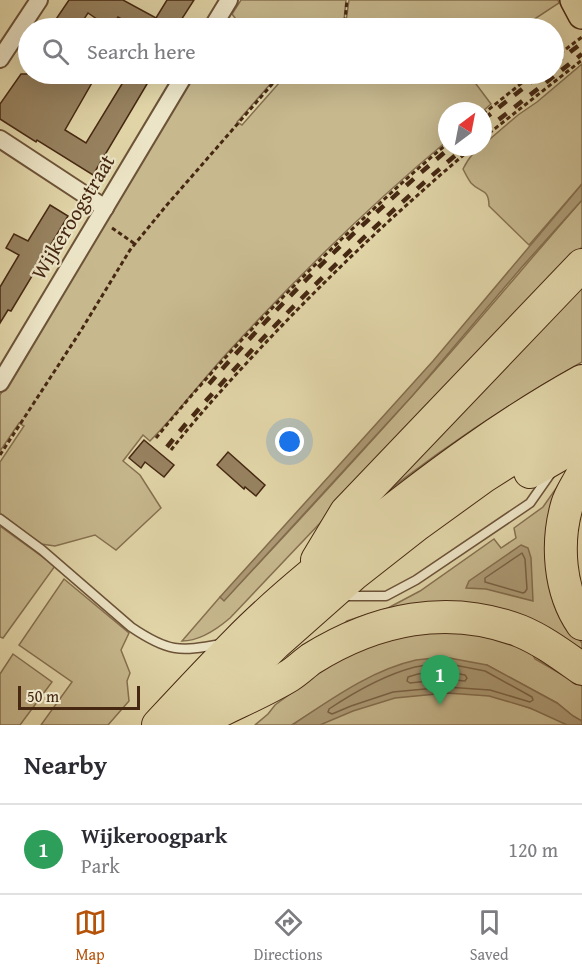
<!DOCTYPE html>
<style>
:root{--surface:#fff;--page:#f7f7f7;--text:#2b2b33;--muted:#7c7c81;--line:#e1e1e2;--accent:#b45309}
body{margin:0;font-family:"Gentium Book Plus",serif;background:var(--page);color:var(--text)}
.compass{position:absolute;left:438px;top:102px;width:54px;height:54px;border-radius:50%;background:var(--surface);box-shadow:0 6px 24px #0002;rotate:32deg}
.scale{position:absolute;left:18px;bottom:15px;width:122px;box-sizing:border-box;padding-left:6px;border:3px solid #462812;border-top:0;font-size:16px;line-height:21px;white-space:nowrap;color:#462812;-webkit-text-stroke:4px #ece4c6;paint-order:stroke}
.you{position:absolute;left:290px;top:442px;width:21px;height:21px;margin:-15px;border:4px solid #fff;border-radius:50%;background:#1a73e8;box-shadow:0 0 0 9px #1a73e833}
.badge{display:grid;place-items:center;width:39px;height:39px;border-radius:50%;background:var(--accent);color:#fff;font-size:20px;font-weight:700}
.pin{position:absolute;translate:-50% -50px;filter:drop-shadow(0 2px 3px #0008)}
.pin::after{content:'';position:absolute;top:32px;width:21px;height:18px;background:inherit;clip-path:polygon(0 0,100% 0,50% 100%)}
.list{margin:0;padding:0;list-style:none}
h2{display:flex;justify-content:space-between;align-items:center;height:78px;margin:0;padding:0 24px;font-size:26px}
h2 small{font-size:20px;font-weight:400;color:var(--muted)}
.list li{display:grid;grid-template-columns:39px 1fr auto;gap:18px;align-items:center;box-sizing:border-box;height:90px;padding:0 24px;border-top:2px solid var(--line)}
.list b{display:block;font-size:22px;white-space:nowrap}
.list p{margin:0;font-size:20px;white-space:nowrap;color:var(--muted)}
.list em{font-size:20px;font-style:normal;color:var(--muted)}
.icon{flex:none;width:33px;height:33px;fill:none;stroke:currentColor;stroke-width:2;stroke-linecap:round;stroke-linejoin:round}
.map{position:relative;flex:none;width:582px;height:725px;overflow:hidden}
.search{position:absolute;background:var(--surface);box-shadow:0 6px 24px #0002;left:18px;right:18px;top:18px;height:66px;display:flex;align-items:center;gap:15px;box-sizing:border-box;padding:0 21px;border-radius:33px;color:var(--muted);font-size:22px}
.sheet{height:168px;background:var(--surface)}
nav{display:flex;justify-content:space-around;align-items:center;box-sizing:border-box;height:84px;border-top:2px solid var(--line);background:var(--surface);font-size:16px;color:var(--muted)}
nav a{display:grid;justify-items:center;gap:3px}
nav .on{color:var(--accent)}
.map>svg:first-child{display:block}
.green{fill:#c7b88e;stroke:#867050;stroke-width:1.5}
.water{fill:#ac9a75;stroke:#836c4d;stroke-width:1.5}
.lines{fill:none;stroke-linecap:round;stroke-linejoin:round}
.shore{stroke:#796144;stroke-width:1.5}
.building{fill:#978260;stroke:#462812;stroke-width:1.5}
.service-casing{stroke:#6d5338;stroke-width:11}
.minor-casing{stroke:#6d5338;stroke-width:20}
.primary-casing{stroke:#462812;stroke-width:30}
.motorway-casing{stroke:#462812;stroke-width:34}
.path{stroke:#462812;stroke-width:3;stroke-dasharray:4.5 3;stroke-linecap:butt}
.service{stroke:#ece4c6;stroke-width:8}
.minor{stroke:#ece4c6;stroke-width:16}
.primary{stroke:#e1d5a8;stroke-width:27}
.motorway{stroke:#e1d5a8;stroke-width:32}
.rail{stroke:#462812;stroke-width:4.5;stroke-dasharray:10 10;stroke-linecap:butt}
.labels{text-anchor:middle;stroke-width:4.5;stroke-linejoin:round;paint-order:stroke}
.street-label{font-size:21px;fill:#462812;stroke:#ece4c6}
</style>
<div class="map">
<svg width="582" height="725" viewBox="0 0 582 725">
<rect width="100%" height="100%" fill="#e1d5a8"/>
<filter id="stains"><feTurbulence type="fractalNoise" baseFrequency=".00333" numOctaves="4"/><feColorMatrix values="0 0 0 0 .2 0 0 0 0 .09 0 0 0 0 .02 0 0 0 .5 -.17"/></filter>
<radialGradient id="worn" r=".72"><stop offset=".6" stop-color="#630" stop-opacity="0"/><stop offset="1" stop-color="#630" stop-opacity=".3"/></radialGradient>
<g class="green">
<path d="M241,0H346L344,20L339,28H253C244,27 237,22 232,14Z"/>
<path d="M349,0H558L559,3L521,28H342L346,22Z"/>
<path d="M582,64V184L529,245L489,206C489,188 480,193 471,183C468,179 465,173 463,169C467,161 474,150 483,147V145L518,115L537,102Z"/>
<path d="M195,74H279L237,122L242,125L287,74H481L473,80L491,104L483,111H447V141C370,205 297,277 229,351C202,380 178,413 150,441L143,435L123,461L140,475L161,508L116,550L95,535L55,546L41,544L0,513V462L24,426L19,423L0,451V395L141,157Z"/>
<path d="M582,200V247L230,618C216,630 200,641 182,641L220,597L224,600C288,533 350,465 412,396C470,332 525,265 582,200Z"/>
<path d="M582,282V362C508,404 436,452 370,505Z"/>
<path d="M569,470L575,634L582,643V654L523,620L322,644L347,621L388,608L420,591L494,539L501,548L516,538L514,528L543,507Z"/>
<path d="M0,526L55,566L3,638L0,637Z"/>
<path d="M64,579L129,633L121,650L130,673L127,681L129,701L108,725H41L72,682L19,645Z"/>
<path d="M474,630L529,648L535,659L582,686V721L573,716L557,703L487,665L341,694L292,725H255L268,714L275,705L330,665L376,642L411,632Z"/>
<path d="M13,654L52,682L20,725H0V674Z"/>
<path d="M442,678L579,725H303Z"/>
</g>
<g class="water">
<path d="M582,184V200L521,268L413,395L224,601L220,597L433,361Z"/>
<path d="M521,545L528,548L531,558L533,601L486,589L466,588L469,581Z"/>
<path d="M444,657L487,665L557,703L573,716L582,721V725H567L530,708L489,696L447,693L395,698L353,711L320,725H292C330,700 371,670 416,660C425,659 435,658 444,657Z"/>
</g>
<g class="lines">
<g class="shore">
<path d="M522,553L525,559L527,589L525,592L523,593L485,582V578Z"/>
<path d="M444,663L485,671L532,697L533,700L530,702L490,690L446,687L393,692L351,706L332,714L328,712L329,709C356,691 384,675 415,667C424,665 435,664 444,663Z"/>
<path d="M443,671L465,675L467,678L465,681L446,679L410,683L407,681L408,677L418,674Z"/>
</g>
</g>
<g class="building">
<path d="M69,0H123L156,18L167,0H194L176,28H137L118,17L110,28L88,13L78,28H50Z"/>
<path d="M21,74H97L65,130L86,143L128,74H142L150,79L93,175L37,140L36,142L0,119V104Z"/>
<path d="M50,205L68,216L11,311L8,310L0,323V287L19,255L6,248L14,234L28,241Z"/>
<path d="M144,440L174,465L164,477L145,462L141,468L129,458Z"/>
<path d="M228,452L265,485L256,496L245,487L244,489L217,465Z"/>
</g>
<g class="lines">
<defs>
<g id="service">
<path d="M0,519L42,550L131,627C168,652 179,652 221,644"/>
<path d="M342,596H386L416,580L530,503L551,473"/>
</g>
<g id="minor">
<path d="M212,28L229,0"/>
<path d="M0,59L39,0"/>
<path d="M0,139L105,208"/>
<path d="M0,383L185,74"/>
</g>
<path id="primary" d="M574,0L582,15"/>
<g id="motorway">
<path d="M530,472L582,442"/>
<path d="M582,475C577,485 570,495 567,505C556,543 559,591 582,624"/>
<path d="M317,560L346,512L582,265"/>
<path d="M216,713C240,701 266,690 289,676C297,671 304,664 311,659C375,619 448,603 520,631C542,640 562,655 582,669"/>
<path d="M158,725C184,697 210,669 237,642C277,601 323,564 368,529C436,475 506,423 582,381"/>
<path d="M193,725L275,644L353,575L418,524L483,477L582,414"/>
</g>
</defs>
<use href="#service" class="service-casing"/>
<use href="#minor" class="minor-casing"/>
<use href="#primary" class="primary-casing"/>
<use href="#motorway" class="motorway-casing"/>
<g class="path">
<path d="M233,24L242,28"/>
<path d="M340,28L345,21L347,0"/>
<path d="M554,58L582,37"/>
<path d="M483,114L533,74"/>
<path d="M483,138L582,60"/>
<path d="M112,228L135,244"/>
<path d="M156,438C215,365 281,297 349,232C381,202 413,172 447,144"/>
<path d="M171,450C197,417 226,385 255,354C323,281 396,212 473,147"/>
<path d="M0,455L80,332L130,250L166,206L281,74"/>
</g>
<use href="#service" class="service"/>
<use href="#minor" class="minor"/>
<use href="#primary" class="primary"/>
<use href="#motorway" class="motorway"/>
<g class="rail">
<path d="M554,64L582,43"/>
<path d="M483,120L541,74"/>
<path d="M483,132L582,54"/>
<path d="M209,384C283,299 365,219 451,147"/>
<path d="M167,447C193,414 223,382 251,351C318,279 390,211 465,147"/>
</g>
</g>
<g class="labels">
<g class="street-label">
<text transform="translate(73 217) rotate(-59)" y="7">Wijkeroogstraat</text>
</g>
</g>
<rect width="100%" height="100%" filter="url(#stains)"/>
<rect width="100%" height="100%" fill="url(#worn)"/>
</svg>
<svg class="compass" viewBox="-18 -18 36 36"><path d="M0-13l5 13h-10z" fill="#e53935"/><path d="M0 13l5-13h-10z" fill="#7c7c81"/></svg>
<div class="scale">50 m</div>
<div class="you"></div>
<div class="pin badge" style="left:440px;top:705px;background:#2e9e5b">1</div>
<div class="search"><svg class="icon" aria-label="search" viewBox="0 0 24 24"><circle cx="10" cy="10" r="6"/><path d="M15 15l6 6"/></svg>Search here</div>
</div>
<section class="sheet">
<h2>Nearby<small></small></h2>
<ul class="list">
<li><span class="badge" style="background:#2e9e5b">1</span><div><b>Wijkeroogpark</b><p>Park</p></div><em>120 m</em></li>
</ul>
</section>
<nav>
<a class="on"><svg class="icon" aria-label="map" viewBox="0 0 24 24"><path d="M3 6l6-2 6 2 6-2v14l-6 2-6-2-6 2zM9 4v14M15 6v14"/></svg>Map</a>
<a><svg class="icon" aria-label="directions" viewBox="0 0 24 24"><path d="M12 3l9 9-9 9-9-9zM9 14v-3h6M13 9l2 2-2 2"/></svg>Directions</a>
<a><svg class="icon" aria-label="saved" viewBox="0 0 24 24"><path d="M7 4h10v16l-5-4-5 4z"/></svg>Saved</a>
</nav>
